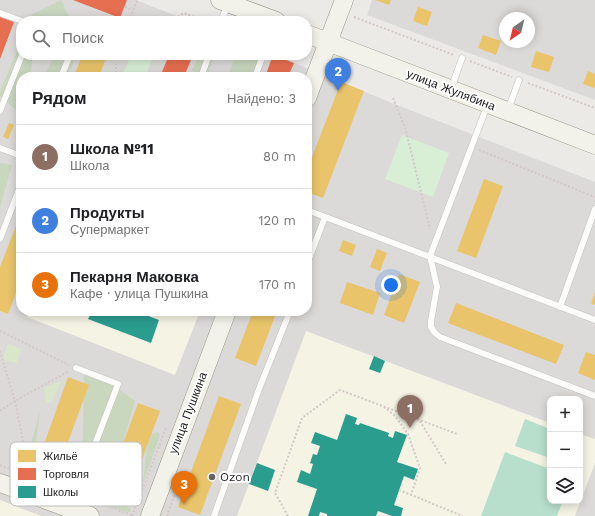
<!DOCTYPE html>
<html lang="ru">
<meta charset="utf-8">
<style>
:root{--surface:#fff;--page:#f6f6f6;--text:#202124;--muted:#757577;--line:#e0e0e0;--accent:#0b8043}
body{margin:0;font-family:"Work Sans",sans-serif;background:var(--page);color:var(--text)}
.controls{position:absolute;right:12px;bottom:12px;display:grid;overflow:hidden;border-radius:8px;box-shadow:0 2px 10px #0003}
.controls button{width:36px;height:36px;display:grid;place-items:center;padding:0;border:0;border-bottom:1px solid var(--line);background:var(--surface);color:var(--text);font:20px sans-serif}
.compass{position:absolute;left:499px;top:12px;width:36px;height:36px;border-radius:50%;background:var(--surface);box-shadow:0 2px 10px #0003;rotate:215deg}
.you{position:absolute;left:391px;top:285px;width:14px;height:14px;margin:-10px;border:3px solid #fff;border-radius:50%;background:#1a73e8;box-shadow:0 0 0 6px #1a73e833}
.badge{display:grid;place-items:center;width:26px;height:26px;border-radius:50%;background:var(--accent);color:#fff;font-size:13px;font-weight:700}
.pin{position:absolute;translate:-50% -33px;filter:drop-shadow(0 1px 2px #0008)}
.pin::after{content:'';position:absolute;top:21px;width:14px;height:12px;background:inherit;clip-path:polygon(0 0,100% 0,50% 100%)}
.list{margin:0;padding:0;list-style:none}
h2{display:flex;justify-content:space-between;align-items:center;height:52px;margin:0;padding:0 16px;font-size:17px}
h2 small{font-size:13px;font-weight:400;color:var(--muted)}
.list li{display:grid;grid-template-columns:26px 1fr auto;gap:12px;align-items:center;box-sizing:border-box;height:64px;padding:0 16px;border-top:1px solid var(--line)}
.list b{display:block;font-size:15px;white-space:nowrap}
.list p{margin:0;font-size:13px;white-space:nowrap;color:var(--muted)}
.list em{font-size:13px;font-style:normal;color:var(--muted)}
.icon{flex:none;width:22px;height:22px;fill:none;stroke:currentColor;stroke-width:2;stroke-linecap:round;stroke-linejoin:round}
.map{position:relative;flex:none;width:595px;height:516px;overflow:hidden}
.search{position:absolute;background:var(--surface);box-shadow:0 2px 10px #0003;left:16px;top:16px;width:296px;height:44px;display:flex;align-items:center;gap:10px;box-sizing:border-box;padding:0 14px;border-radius:16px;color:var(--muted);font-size:15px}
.panel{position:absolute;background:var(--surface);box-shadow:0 2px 10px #0003;left:16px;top:72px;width:296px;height:244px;border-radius:16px}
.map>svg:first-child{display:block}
.residential{fill:#dbdad8;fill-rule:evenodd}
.education{fill:#f4f3e4}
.grass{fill:#dae6c9}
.forest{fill:#c9d7bf}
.park{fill:#d8efd6}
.pitch{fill:#b8decc}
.homes{fill:#e9c46a}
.shops{fill:#e76f51}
.schools{fill:#2a9d8f}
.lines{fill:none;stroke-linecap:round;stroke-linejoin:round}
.lane-casing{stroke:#c2c1bf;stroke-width:7}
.secondary-casing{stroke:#939381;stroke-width:19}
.path{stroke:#d5c9c7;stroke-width:2;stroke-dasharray:2 2;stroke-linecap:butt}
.lane{stroke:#fcfcfb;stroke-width:6}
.secondary{stroke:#f2f2eb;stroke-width:18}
.poi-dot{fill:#666564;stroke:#fff;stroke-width:1.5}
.labels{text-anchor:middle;stroke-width:4;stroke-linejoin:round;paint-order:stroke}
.street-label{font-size:12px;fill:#1e1e1e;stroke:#fff}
.poi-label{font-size:12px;fill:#1e1e1e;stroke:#fff;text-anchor:start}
.key{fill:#fff;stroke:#bcbcbc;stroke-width:1}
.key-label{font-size:11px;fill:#1e1e1e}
</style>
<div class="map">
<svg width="595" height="516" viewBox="0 0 595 516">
<rect width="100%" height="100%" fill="#eceae7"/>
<g class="residential">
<path d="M0,0H136L189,21H21V55H275L392,103L595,182V516H0ZM21,77H307V311H21ZM550,399H580V501H550Z"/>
<path d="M372,0H595V100L367,15ZM505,18H529V42H505Z"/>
</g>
<g class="education">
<path d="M30,311H200L175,375L27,317Z"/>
<path d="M306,331L550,423V501H580V434L595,439V463L575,516H237Z"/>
<path d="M0,500L41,516H0Z"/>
</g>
<g class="grass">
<path d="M8,343L21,349L17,363L4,360V355Z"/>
<path d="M61,381L51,403L46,402L44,388Z"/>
</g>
<g class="forest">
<path d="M61,0L71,21H29L31,15Z"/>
<path d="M21,41V55H33L30,77H21V108L17,111L0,96V92Z"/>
<path d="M54,55H66L74,61L68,77H44Z"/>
<path d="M200,55H226L213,58L207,77H202L192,70Z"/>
<path d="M235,55H265L267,56L260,65L256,77H228Z"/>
<path d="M0,163L12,165L0,208Z"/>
<path d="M84,371L105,379L135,401L122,446L105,492L131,509L130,512L86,502L94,470L62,489L25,466L40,411L33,466L57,472L83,439Z"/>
<path d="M158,432L160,435L143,484L146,450L151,435Z"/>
</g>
<g class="park">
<path d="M131,55H138L152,60L145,77H122Z"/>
<path d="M402,135L449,153L433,197L385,179Z"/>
</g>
<g class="pitch">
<path d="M525,419L550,429V458L515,446Z"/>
<path d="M505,452L550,469V501H563L557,516H481Z"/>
</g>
<g class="homes">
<path d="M375,0H391L389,5Z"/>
<path d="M418,7L432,12L427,26L413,21Z"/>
<path d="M483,35L501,41L496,55L478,48Z"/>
<path d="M536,51L554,57L549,72L531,67Z"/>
<path d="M82,55H107L99,77H74Z"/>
<path d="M588,71L595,74V88L583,84Z"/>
<path d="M341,82L364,91L323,198L307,192V170Z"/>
<path d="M9,123L14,125L8,139L3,137Z"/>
<path d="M484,179L503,186L476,258L457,251Z"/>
<path d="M21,213V280L8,314L0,311V267Z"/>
<path d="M343,240L356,245L352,256L339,251Z"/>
<path d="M377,249L387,253L380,271L370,267Z"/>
<path d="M399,274L420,282L404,323L384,315Z"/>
<path d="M347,282L380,293L373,315L340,303Z"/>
<path d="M595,292V305L591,303Z"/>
<path d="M456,303L564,345L556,364L448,323Z"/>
<path d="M253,311H277L256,366L235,358Z"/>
<path d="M586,352L595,355V380L578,373Z"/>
<path d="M68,377L89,385L57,472L37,464Z"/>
<path d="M219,396L241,404L200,515L178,507Z"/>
<path d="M138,403L160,411L127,500L105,492Z"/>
</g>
<g class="shops">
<path d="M73,0H127L120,18Z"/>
<path d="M0,17L14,22L0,59Z"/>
<path d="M169,55H193L184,77H160Z"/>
<path d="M273,55L294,63L288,77H265Z"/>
</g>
<g class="schools">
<path d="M92,311H135L159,320L151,343L88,319Z"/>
<path d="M374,356L385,361L380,373L369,369Z"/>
<path d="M346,414L357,418L355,424L359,425L360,423L389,433L388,436L393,438L395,431L407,435L397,462L418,469L414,480L404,476L394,505L403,508L401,516H392L378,511L376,516H327V514L320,512L319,516H308L317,489L297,482L301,470L310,474L313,464L310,463L313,454L317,455L320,446L311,443L315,432L337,440Z"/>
<path d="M257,463L275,470L268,491L249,484Z"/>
</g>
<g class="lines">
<defs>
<g id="lane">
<path d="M0,13L22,21"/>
<path d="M221,21L228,4"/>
<path d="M113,55L117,56"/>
<path d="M61,77L70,55"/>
<path d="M201,77L209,55"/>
<path d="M255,77L263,55"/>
<path d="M451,89L462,58"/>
<path d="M487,106L430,256L437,287L431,321V327L435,333L440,337L595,396"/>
<path d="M508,110L519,80"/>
<path d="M0,111L22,55"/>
<path d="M0,148L21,156"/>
<path d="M307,210L595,320"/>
<path d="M0,239L21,184"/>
<path d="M307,264L325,217"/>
<path d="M560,307L595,209"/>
<path d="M71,507L118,384L76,368"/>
<path d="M214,516L259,389L290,311"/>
</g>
<g id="secondary">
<path d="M220,0L276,21"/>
<path d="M307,34L595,145"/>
<path d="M307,98L344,0"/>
<path d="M0,483L90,516"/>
<path d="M150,516L227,311"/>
</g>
</defs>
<use href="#lane" class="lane-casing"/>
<use href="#secondary" class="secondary-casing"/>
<g class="path">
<path d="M125,7L133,10"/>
<path d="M354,17L454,55"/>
<path d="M129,21L137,0"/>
<path d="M171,21L184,13L205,21"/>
<path d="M470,61L512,77"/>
<path d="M116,77V64"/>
<path d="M528,83L595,108"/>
<path d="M393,98L405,127L430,229"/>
<path d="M479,150L595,197"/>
<path d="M0,331L69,365"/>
<path d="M0,351L15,401L25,451L21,473"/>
<path d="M384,407L395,416L408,434L420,468L411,495"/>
<path d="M0,411L15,401L69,371"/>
<path d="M420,421L446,464"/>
<path d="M0,465L62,489"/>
<path d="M399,490L463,516"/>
<path d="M96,502L134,516"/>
<path d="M132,516L166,428"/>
<path d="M167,516L177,488"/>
<path d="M288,516L275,493L302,418L340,390L457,434"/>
</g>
<use href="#lane" class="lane"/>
<use href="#secondary" class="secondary"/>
</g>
<circle class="poi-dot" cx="212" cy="477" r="4"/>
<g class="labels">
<g class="street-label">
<text transform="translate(451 90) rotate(21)" y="4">улица Жулябина</text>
<text transform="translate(188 413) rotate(-69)" y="4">улица Пушкина</text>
</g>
<g class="poi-label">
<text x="220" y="481">Ozon</text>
</g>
</g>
<rect x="10" y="442" width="132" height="64" rx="6" class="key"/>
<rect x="18" y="450" width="18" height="12" fill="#e9c46a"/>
<rect x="18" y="468" width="18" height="12" fill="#e76f51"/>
<rect x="18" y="486" width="18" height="12" fill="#2a9d8f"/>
<g class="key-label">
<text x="43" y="460">Жильё</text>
<text x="43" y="478">Торговля</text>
<text x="43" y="496">Школы</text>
</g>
</svg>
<div class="controls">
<button>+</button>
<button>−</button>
<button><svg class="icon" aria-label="layers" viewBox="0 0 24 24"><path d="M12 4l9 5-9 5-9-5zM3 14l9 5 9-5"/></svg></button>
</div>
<svg class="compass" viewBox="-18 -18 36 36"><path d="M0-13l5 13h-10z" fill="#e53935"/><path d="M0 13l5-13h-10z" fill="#757577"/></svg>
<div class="you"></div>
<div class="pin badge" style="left:410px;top:428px;background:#8d6e63">1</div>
<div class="pin badge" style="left:338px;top:91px;background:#3f7fe0">2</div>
<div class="pin badge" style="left:184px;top:504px;background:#e8710a">3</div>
<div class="search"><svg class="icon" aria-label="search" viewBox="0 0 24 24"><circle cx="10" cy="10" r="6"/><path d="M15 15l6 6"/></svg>Поиск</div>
<section class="panel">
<h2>Рядом<small>Найдено: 3</small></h2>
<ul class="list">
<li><span class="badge" style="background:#8d6e63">1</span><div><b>Школа №11</b><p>Школа</p></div><em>80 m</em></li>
<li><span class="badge" style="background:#3f7fe0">2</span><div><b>Продукты</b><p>Супермаркет</p></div><em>120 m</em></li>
<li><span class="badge" style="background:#e8710a">3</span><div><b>Пекарня Маковка</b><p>Кафе · улица Пушкина</p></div><em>170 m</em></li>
</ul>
</section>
</div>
